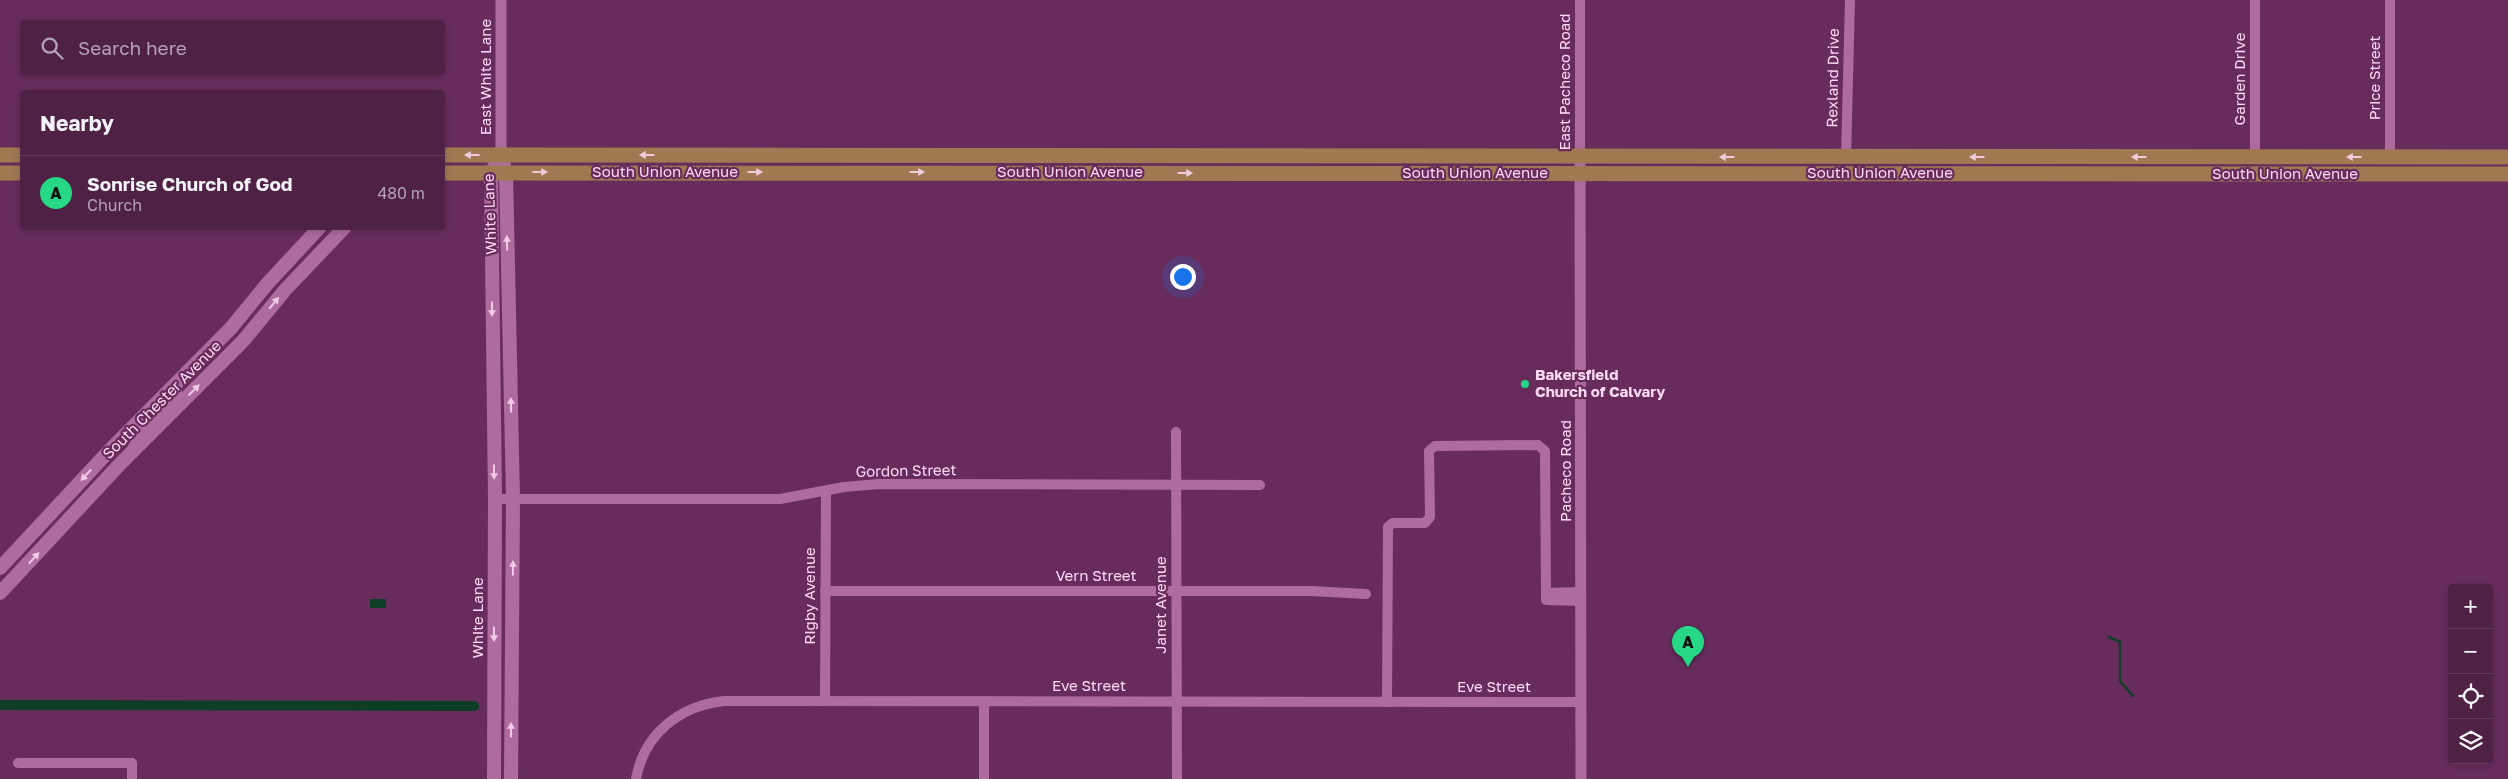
<!DOCTYPE html>
<meta charset="utf-8">
<style>
:root{--surface:#4e2145;--page:#55294c;--text:#f1f3f6;--muted:#b3a3b3;--line:#653e5e;--accent:#26d886}
body{margin:0;font-family:"Golos Text",sans-serif;background:var(--page);color:var(--text)}
.controls{position:absolute;right:15px;bottom:15px;display:grid;overflow:hidden;border-radius:5px;box-shadow:0 2px 8px #0003}
.controls button{width:45px;height:45px;display:grid;place-items:center;padding:0;border:0;border-bottom:1px solid var(--line);background:var(--surface);color:var(--text);font:25px sans-serif}
.you{position:absolute;left:1182px;top:276px;width:18px;height:18px;margin:-12px;border:4px solid #fff;border-radius:50%;background:#1a73e8;box-shadow:0 0 0 8px #1a73e833}
.badge{display:grid;place-items:center;width:32px;height:32px;border-radius:50%;background:var(--accent);color:#111;font-size:16px;font-weight:700}
.pin{position:absolute;translate:-50% -41px;filter:drop-shadow(0 1px 2px #0008)}
.pin::after{content:'';position:absolute;top:26px;width:18px;height:15px;background:inherit;clip-path:polygon(0 0,100% 0,50% 100%)}
.list{margin:0;padding:0;list-style:none}
h2{display:flex;justify-content:space-between;align-items:center;height:65px;margin:0;padding:0 20px;font-size:21px}
h2 small{font-size:16px;font-weight:400;color:var(--muted)}
.list li{display:grid;grid-template-columns:32px 1fr auto;gap:15px;align-items:center;box-sizing:border-box;height:75px;padding:0 20px;border-top:1px solid var(--line)}
.list b{display:block;font-size:19px;white-space:nowrap}
.list p{margin:0;font-size:16px;white-space:nowrap;color:var(--muted)}
.list em{font-size:16px;font-style:normal;color:var(--muted)}
.icon{flex:none;width:28px;height:28px;fill:none;stroke:currentColor;stroke-width:2;stroke-linecap:round;stroke-linejoin:round}
.map{position:relative;flex:none;width:2508px;height:779px;overflow:hidden}
.search{position:absolute;background:var(--surface);box-shadow:0 2px 8px #0003;left:20px;top:20px;width:425px;height:55px;display:flex;align-items:center;gap:12px;box-sizing:border-box;padding:0 18px;border-radius:5px;color:var(--muted);font-size:19px}
.panel{position:absolute;background:var(--surface);box-shadow:0 2px 8px #0003;left:20px;top:90px;width:425px;height:140px;border-radius:5px}
.map>svg:first-child{display:block}
.water{fill:#0f3e26}
.lines{fill:none;stroke-linecap:round;stroke-linejoin:round}
.stream{stroke:#0f3e26;stroke-width:2.5}
.canal{stroke:#0f3e26;stroke-width:10}
.minor{stroke:#ae6c9e;stroke-width:10}
.tertiary{stroke:#ae6c9e;stroke-width:11}
.secondary{stroke:#ae6c9e;stroke-width:14}
.primary{stroke:#a07952;stroke-width:15}
.oneway{fill:#f0cbdb}
.oneway2{fill:#f2c9e6}
.poi-dot{fill:#26d886;stroke:#682c5c;stroke-width:2}
.labels{text-anchor:middle;stroke-width:4.5;stroke-linejoin:round;paint-order:stroke}
.street-label{font-size:15px;fill:#fed9f3;stroke:#682c5c}
.poi-label{font-size:15px;font-weight:bold;fill:#fed9f3;stroke:#682c5c;text-anchor:start}
</style>
<div class="map">
<svg width="2508" height="779" viewBox="0 0 2508 779">
<rect width="100%" height="100%" fill="#682c5c"/>
<rect class="water" x="370" y="599" width="16" height="9"/>
<g class="lines">
<path class="stream" d="M2109,637L2120,642V681L2133,696"/>
<path class="canal" d="M0,705L474,706"/>
<g class="minor">
<path d="M1580,0V160"/>
<path d="M2255,0V157"/>
<path d="M2390,0V157"/>
<path d="M1846,157L1850,0"/>
<path d="M1176,432L1177,779"/>
<path d="M133,447L142,430L175,397L177,392L174,385"/>
<path d="M495,499H780L844,487L879,484L1260,485"/>
<path d="M825,591H1311L1366,594"/>
<path d="M1581,592L1546,593V600L1581,601"/>
<path d="M825,701L826,492"/>
<path d="M1387,702L1388,527L1393,523H1425L1430,517L1429,451L1435,446L1538,445L1545,451L1546,593"/>
<path d="M18,763H132V779"/>
<path d="M636,779C644,734 679,706 724,701L1581,702"/>
<path d="M984,779V701"/>
</g>
<g class="tertiary">
<path d="M501,0V155"/>
<path d="M1580,164L1581,779"/>
</g>
<g class="secondary">
<path d="M503,163L506,173L513,498L511,779"/>
<path d="M0,568L108,452L231,328L267,284L319,228"/>
<path d="M0,593L120,464L243,341L285,290L344,228"/>
<path d="M494,779L495,499L491,173L501,155"/>
</g>
<g class="primary">
<path d="M0,155H22"/>
<path d="M442,155L2508,157"/>
<path d="M0,173H22"/>
<path d="M442,173L2508,174"/>
</g>
</g>
<defs><path id="oneway-solid" d="M-6-.8H1V-3.2L6.5 0L1 3.2V.8H-6Z" transform="scale(1.25)"/></defs>
<g class="oneway">
<use href="#oneway-solid" transform="translate(472 155) rotate(-180)"/>
<use href="#oneway-solid" transform="translate(647 155) rotate(-180)"/>
<use href="#oneway-solid" transform="translate(1727 157) rotate(-180)"/>
<use href="#oneway-solid" transform="translate(1977 157) rotate(-180)"/>
<use href="#oneway-solid" transform="translate(2139 157) rotate(-180)"/>
<use href="#oneway-solid" transform="translate(2354 157) rotate(180)"/>
<use href="#oneway-solid" transform="translate(540 172)"/>
<use href="#oneway-solid" transform="translate(755 172)"/>
<use href="#oneway-solid" transform="translate(917 172)"/>
<use href="#oneway-solid" transform="translate(1185 173)"/>
</g>
<g class="oneway2">
<use href="#oneway-solid" transform="translate(507 243) rotate(-91)"/>
<use href="#oneway-solid" transform="translate(274 303) rotate(-50)"/>
<use href="#oneway-solid" transform="translate(492 309) rotate(89)"/>
<use href="#oneway-solid" transform="translate(194 390) rotate(-45)"/>
<use href="#oneway-solid" transform="translate(511 405) rotate(-91)"/>
<use href="#oneway-solid" transform="translate(494 472) rotate(89)"/>
<use href="#oneway-solid" transform="translate(86 475) rotate(133)"/>
<use href="#oneway-solid" transform="translate(34 558) rotate(-47)"/>
<use href="#oneway-solid" transform="translate(513 568) rotate(-90)"/>
<use href="#oneway-solid" transform="translate(494 634) rotate(90)"/>
<use href="#oneway-solid" transform="translate(511 730) rotate(-89)"/>
</g>
<circle class="poi-dot" cx="1525" cy="384" r="5"/>
<g class="labels">
<g class="street-label">
<text transform="translate(486 77) rotate(-90)" y="5">East White Lane</text>
<text transform="translate(1833 78) rotate(-89)" y="5">Rexland Drive</text>
<text transform="translate(2375 78) rotate(-90)" y="5">Price Street</text>
<text transform="translate(2240 79) rotate(-90)" y="5">Garden Drive</text>
<text transform="translate(1565 82) rotate(-90)" y="5">East Pacheco Road</text>
<text x="665" y="177">South Union Avenue</text>
<text x="1070" y="177">South Union Avenue</text>
<text x="1475" y="178">South Union Avenue</text>
<text x="1880" y="178">South Union Avenue</text>
<text x="2285" y="179">South Union Avenue</text>
<text transform="translate(490 214) rotate(-92)" y="5">White Lane</text>
<text transform="translate(162 400) rotate(-45)" y="5">South Chester Avenue</text>
<text transform="translate(906 471) rotate(-1)" y="5">Gordon Street</text>
<text transform="translate(1566 471) rotate(-90)" y="5">Pacheco Road</text>
<text x="1096" y="581">Vern Street</text>
<text transform="translate(810 596) rotate(-90)" y="5">Rigby Avenue</text>
<text transform="translate(1161 605) rotate(-90)" y="5">Janet Avenue</text>
<text transform="translate(478 618) rotate(-90)" y="5">White Lane</text>
<text x="1089" y="691">Eve Street</text>
<text x="1494" y="692">Eve Street</text>
</g>
<g class="poi-label">
<text x="1535" y="380">Bakersfield<tspan x="1535" dy="17">Church of Calvary</tspan></text>
</g>
</g>
</svg>
<div class="controls">
<button>+</button>
<button>−</button>
<button><svg class="icon" aria-label="locate" viewBox="0 0 24 24"><circle cx="12" cy="12" r="6"/><path d="M12 2v4M12 18v4M2 12h4M18 12h4"/></svg></button>
<button><svg class="icon" aria-label="layers" viewBox="0 0 24 24"><path d="M12 4l9 5-9 5-9-5zM3 14l9 5 9-5"/></svg></button>
</div>
<div class="you"></div>
<div class="pin badge" style="left:1688px;top:667px">A</div>
<div class="search"><svg class="icon" aria-label="search" viewBox="0 0 24 24"><circle cx="10" cy="10" r="6"/><path d="M15 15l6 6"/></svg>Search here</div>
<section class="panel">
<h2>Nearby<small></small></h2>
<ul class="list">
<li><span class="badge">A</span><div><b>Sonrise Church of God</b><p>Church</p></div><em>480 m</em></li>
</ul>
</section>
</div>
